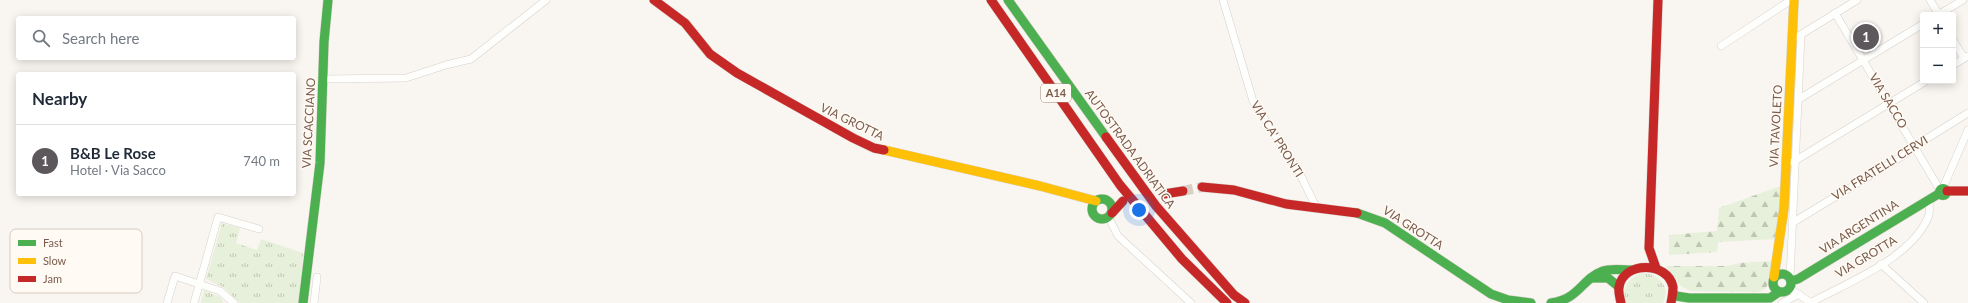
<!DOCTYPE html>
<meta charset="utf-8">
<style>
:root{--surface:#fff;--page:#f6f6f7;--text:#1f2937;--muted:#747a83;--line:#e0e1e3;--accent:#5c585b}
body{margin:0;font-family:Lato,sans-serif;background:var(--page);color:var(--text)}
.controls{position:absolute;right:12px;top:12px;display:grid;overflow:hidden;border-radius:4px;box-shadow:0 2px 10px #0003}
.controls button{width:36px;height:36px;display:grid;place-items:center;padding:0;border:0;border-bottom:1px solid var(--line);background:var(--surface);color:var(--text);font:20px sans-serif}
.you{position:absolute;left:1139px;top:210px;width:14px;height:14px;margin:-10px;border:3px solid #fff;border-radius:50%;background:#1a73e8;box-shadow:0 0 0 6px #1a73e833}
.badge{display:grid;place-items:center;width:26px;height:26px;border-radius:50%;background:var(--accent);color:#fff;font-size:13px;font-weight:700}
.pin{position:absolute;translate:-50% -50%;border:2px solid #fff;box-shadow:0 1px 4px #0006}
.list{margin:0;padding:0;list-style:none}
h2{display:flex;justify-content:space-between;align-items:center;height:52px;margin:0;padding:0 16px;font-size:17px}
h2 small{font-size:13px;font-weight:400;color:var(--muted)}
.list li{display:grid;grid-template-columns:26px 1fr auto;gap:12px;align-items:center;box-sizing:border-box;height:72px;padding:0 16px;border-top:1px solid var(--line)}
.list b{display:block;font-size:15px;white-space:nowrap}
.list p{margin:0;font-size:13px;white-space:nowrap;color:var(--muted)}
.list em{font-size:13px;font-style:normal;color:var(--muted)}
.icon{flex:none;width:22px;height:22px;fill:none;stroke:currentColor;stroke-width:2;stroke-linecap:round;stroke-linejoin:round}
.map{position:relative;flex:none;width:1968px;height:303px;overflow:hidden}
.search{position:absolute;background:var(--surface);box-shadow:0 2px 10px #0003;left:16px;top:16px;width:280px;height:44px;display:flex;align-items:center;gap:10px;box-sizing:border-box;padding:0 14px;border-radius:4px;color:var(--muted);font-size:15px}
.panel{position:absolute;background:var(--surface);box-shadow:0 2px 10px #0003;left:16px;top:72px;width:280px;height:124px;border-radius:4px}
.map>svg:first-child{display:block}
.grass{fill:url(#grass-tufts)}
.forest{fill:url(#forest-firs)}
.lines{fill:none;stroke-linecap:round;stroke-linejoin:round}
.secondary-tunnel{stroke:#d9cfc7;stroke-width:10;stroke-dasharray:10 5;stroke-linecap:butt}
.street-casing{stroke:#d7d1cb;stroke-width:8}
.fast-casing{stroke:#d9d2cb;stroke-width:10}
.slow-casing{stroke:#d9d2cb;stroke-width:10}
.jam-casing{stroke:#d9d2cb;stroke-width:10}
.street{stroke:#fefefd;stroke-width:7}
.fast{stroke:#4caf50;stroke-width:9}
.slow{stroke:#ffc107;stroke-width:9}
.jam{stroke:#c62828;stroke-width:9}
.labels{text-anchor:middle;stroke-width:3;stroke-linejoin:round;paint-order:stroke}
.shield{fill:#fffaf3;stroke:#a28b7f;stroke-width:1}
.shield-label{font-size:11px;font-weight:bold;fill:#7a5c4d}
.street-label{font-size:12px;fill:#7a5c4d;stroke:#fffaf3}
.key{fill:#fffaf3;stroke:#d7cbc1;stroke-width:1}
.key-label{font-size:11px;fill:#7a5c4d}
</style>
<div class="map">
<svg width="1968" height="303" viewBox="0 0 1968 303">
<defs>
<pattern id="grass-tufts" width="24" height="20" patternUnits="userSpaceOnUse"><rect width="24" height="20" fill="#e7f0db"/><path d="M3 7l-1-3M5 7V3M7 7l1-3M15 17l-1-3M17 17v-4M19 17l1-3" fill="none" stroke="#c0c6b4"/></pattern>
<pattern id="forest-firs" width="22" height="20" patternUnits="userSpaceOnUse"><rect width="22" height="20" fill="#e7f0db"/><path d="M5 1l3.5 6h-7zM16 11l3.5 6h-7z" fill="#c0c6b4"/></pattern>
</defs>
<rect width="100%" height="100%" fill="#f9f5f0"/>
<g class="grass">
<path d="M222,223L240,228L236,243L257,250L261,239L303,253L299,303H240L223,287L206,279Z"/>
<path d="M1643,273C1659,274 1671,287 1663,303H1626C1621,288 1628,277 1643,273Z"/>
<path d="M204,290L220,297L224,303H201Z"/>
</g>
<g class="forest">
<path d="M1781,186L1776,239L1718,242L1717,252L1669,255V235L1717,231L1719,208Z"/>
<path d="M1772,261C1770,273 1772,288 1759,292L1690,291L1681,286L1666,266H1728L1739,263Z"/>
</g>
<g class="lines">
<path class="secondary-tunnel" d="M1183,191L1202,187"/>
<defs>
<g id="street">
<path d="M1223,0L1253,101L1299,172L1316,207"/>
<path d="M1930,0L1939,15"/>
<path d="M1835,13L1940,190"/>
<path d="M1938,15L1963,0"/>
<path d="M1797,37L1857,0"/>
<path d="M1953,40L1964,58"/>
<path d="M1721,46L1791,0"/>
<path d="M1953,65L1968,56"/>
<path d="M323,79L406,78L446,65L471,59L546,0"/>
<path d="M1799,99L1923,24"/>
<path d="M1793,162L1926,81"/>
<path d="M1943,188L1968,130"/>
<path d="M1109,218L1118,236L1191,303"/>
<path d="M1792,223L1909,152L1915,146L1968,113"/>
<path d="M1881,264L1924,303"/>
<path d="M1790,278L1801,35"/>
<path d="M1789,288L1811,303"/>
<path d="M167,303L175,276L220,291L234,303"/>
<path d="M194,303L218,217L259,229"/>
<path d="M314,303L317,277"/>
<path d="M1782,303L1799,294"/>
<path d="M1810,303C1848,282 1913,258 1929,215C1930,210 1929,204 1929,199"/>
</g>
<g id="fast">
<path d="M1008,0L1106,137"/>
<circle cx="1943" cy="192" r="3.5"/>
<circle cx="1102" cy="209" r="10"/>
<path d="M1357,213L1385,223L1491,294L1508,300L1531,303"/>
<circle cx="1782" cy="283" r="9"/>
<path d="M1594,278H1608L1619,287"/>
<path d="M1791,281L1798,279L1940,193"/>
<path d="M1673,293L1676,296L1689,298H1770L1779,292"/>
<path d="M303,303L320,163L324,42L328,0"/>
<path d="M1551,303C1580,299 1581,279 1603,271C1612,268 1622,270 1631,270"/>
</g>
<g id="slow">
<path d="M884,150L1040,186L1096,201"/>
<path d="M1774,277L1784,208L1794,0"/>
</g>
<g id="jam">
<path d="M654,0L685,23L710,54L737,73L853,138L874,148L884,150"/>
<path d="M991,0L1120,185L1182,259L1227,303"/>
<path d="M1106,137L1156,206L1234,295L1245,303"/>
<path d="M1202,187L1234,190L1286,204L1357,213"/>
<path d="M1947,191H1968"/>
<path d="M1164,194L1183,191"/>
<path d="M1112,213L1123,201"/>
<path d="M1656,268L1649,248L1658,0"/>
<path d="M1621,303C1620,298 1618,292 1619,287C1623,261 1668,261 1673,287C1673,292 1672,298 1671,303"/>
</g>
</defs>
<use href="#street" class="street-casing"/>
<use href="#fast" class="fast-casing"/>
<use href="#slow" class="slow-casing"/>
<use href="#jam" class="jam-casing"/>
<use href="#street" class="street"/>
<use href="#fast" class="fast"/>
<use href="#slow" class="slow"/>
<use href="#jam" class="jam"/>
</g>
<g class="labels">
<rect class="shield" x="1041" y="84" width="30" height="18" rx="3"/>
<g class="shield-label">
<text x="1056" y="97">A14</text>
</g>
<g class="street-label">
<text transform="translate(1888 101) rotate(59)" y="4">VIA SACCO</text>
<text transform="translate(852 122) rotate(26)" y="4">VIA GROTTA</text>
<text transform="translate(309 123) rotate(-87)" y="4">VIA SCACCIANO</text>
<text transform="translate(1776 126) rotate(-87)" y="4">VIA TAVOLETO</text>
<text transform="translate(1277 139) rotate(58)" y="4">VIA CA' PRONTI</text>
<text transform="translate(1130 149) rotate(54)" y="4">AUTOSTRADA ADRIATICA</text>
<text transform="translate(1880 168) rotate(-32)" y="4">VIA FRATELLI CERVI</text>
<text transform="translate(1859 227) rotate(-32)" y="4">VIA ARGENTINA</text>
<text transform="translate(1413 228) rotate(33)" y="4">VIA GROTTA</text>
<text transform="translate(1866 257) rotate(-31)" y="4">VIA GROTTA</text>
</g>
</g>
<rect x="10" y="229" width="132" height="64" rx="6" class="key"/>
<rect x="18" y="240" width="18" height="6" fill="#4caf50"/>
<rect x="18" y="258" width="18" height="6" fill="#ffc107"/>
<rect x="18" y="276" width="18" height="6" fill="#c62828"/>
<g class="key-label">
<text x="43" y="247">Fast</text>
<text x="43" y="265">Slow</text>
<text x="43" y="283">Jam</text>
</g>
</svg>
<div class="controls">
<button>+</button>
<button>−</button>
</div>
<div class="you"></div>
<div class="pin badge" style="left:1866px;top:37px">1</div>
<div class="search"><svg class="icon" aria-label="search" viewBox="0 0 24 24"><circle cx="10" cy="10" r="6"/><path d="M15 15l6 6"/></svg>Search here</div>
<section class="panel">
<h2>Nearby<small></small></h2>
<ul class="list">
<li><span class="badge">1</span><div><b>B&amp;B Le Rose</b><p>Hotel · Via Sacco</p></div><em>740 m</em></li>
</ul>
</section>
</div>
